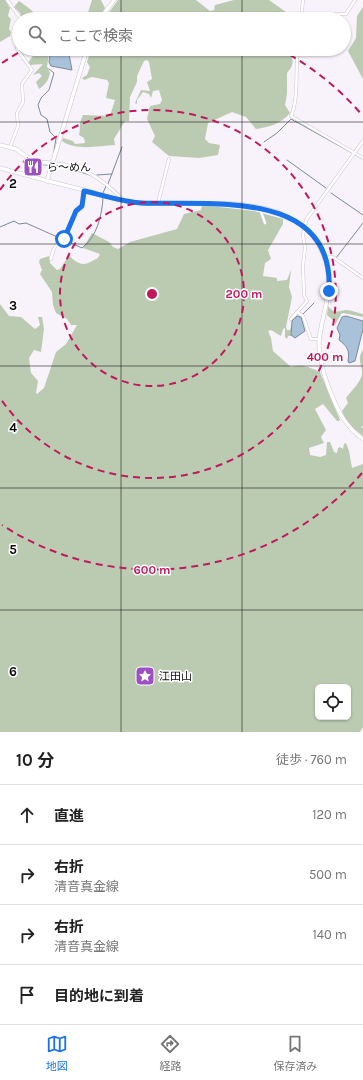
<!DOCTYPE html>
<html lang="ja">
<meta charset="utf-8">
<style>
:root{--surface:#fff;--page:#f6f6f6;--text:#222;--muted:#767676;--line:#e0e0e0;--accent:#1a73e8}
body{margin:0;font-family:Karla,"Noto Sans JP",sans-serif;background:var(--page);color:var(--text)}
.controls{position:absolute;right:12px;bottom:12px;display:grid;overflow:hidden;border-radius:6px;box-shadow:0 1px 3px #0004}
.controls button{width:36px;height:36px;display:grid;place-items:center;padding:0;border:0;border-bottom:1px solid var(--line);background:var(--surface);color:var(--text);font:20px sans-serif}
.stop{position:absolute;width:12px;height:12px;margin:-9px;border:3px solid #1a73e8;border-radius:50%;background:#fff}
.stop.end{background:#1a73e8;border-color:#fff;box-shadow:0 1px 4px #0008}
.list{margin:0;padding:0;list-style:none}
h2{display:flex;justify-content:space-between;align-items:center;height:52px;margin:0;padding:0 16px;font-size:17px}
h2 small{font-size:13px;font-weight:400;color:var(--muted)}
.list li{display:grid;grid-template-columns:26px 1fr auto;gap:12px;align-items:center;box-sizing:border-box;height:60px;padding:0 16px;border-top:1px solid var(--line)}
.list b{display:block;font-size:15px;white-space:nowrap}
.list p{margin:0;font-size:13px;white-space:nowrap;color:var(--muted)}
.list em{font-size:13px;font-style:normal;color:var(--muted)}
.icon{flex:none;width:22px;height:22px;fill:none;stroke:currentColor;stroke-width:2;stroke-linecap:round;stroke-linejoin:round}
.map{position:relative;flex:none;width:363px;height:732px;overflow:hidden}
.search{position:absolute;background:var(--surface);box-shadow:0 1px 3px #0004;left:12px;right:12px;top:12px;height:44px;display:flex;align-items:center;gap:10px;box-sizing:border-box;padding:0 14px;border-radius:22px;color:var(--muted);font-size:15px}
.sheet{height:292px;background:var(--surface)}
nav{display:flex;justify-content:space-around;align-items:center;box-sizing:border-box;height:56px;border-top:1px solid var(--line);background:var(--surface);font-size:11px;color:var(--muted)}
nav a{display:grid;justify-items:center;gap:2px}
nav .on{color:var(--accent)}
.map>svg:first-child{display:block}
.green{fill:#bacbb2;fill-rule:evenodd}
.water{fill:#a9c2da;stroke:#7a8b9d}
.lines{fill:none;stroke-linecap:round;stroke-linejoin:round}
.stream{stroke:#7a8b9d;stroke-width:1}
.street-casing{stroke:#cbc5cd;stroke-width:3.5}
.secondary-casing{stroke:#cbc5cd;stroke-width:4.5}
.street{stroke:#fff;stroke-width:2.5}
.secondary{stroke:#fff;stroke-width:3.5}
.route{stroke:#1a73e8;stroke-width:5}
.grid{fill:none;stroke:#0e0c0f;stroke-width:1;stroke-opacity:0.55}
.ring{fill:none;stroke:#c2185b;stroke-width:2;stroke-dasharray:7 5}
.labels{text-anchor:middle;stroke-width:3;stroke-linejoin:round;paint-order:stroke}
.poi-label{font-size:11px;fill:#0e0c0f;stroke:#fff;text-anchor:start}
.grid-label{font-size:13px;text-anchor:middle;font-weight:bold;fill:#0e0c0f;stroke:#fff;stroke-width:3;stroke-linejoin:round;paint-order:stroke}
.centre{fill:#c2185b;stroke:#fff;stroke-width:2}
.ring-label{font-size:12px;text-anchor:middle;font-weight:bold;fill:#c2185b;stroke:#fff;stroke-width:3;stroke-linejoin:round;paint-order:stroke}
</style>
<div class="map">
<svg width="363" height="732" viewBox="0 0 363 732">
<rect width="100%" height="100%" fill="#f8f2fa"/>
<g class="green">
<path d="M0,0H5L10,8L8,16L11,19L9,29L11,32L10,36L0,42Z"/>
<path d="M92,0H101L105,8L98,19H94L95,17L90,15L89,19H86Z"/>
<path d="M118,0H196L210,11L214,10L215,5L234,0H269L286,12L290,19H104Z"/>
<path d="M19,1C24,4 37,14 40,19H22L20,13L14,7Z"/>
<path d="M363,7V79L348,51L356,38L357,16Z"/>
<path d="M35,49H50L47,66L50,73C48,81 46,84 39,89L36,82L42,76L39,73L33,75L43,64L30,65L28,63L36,51Z"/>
<path d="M91,49H143L144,51L149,52L150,49H289C293,60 295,64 287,73V94L285,105L290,113C281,124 269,127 256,129L246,117L232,112L208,123L205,139L209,143L220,145L218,155L199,158L169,156L152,142L155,136L147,119L150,106L160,104L162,100L159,90L153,91L151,98L149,94L143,92L137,100V104L135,103L141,90L150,91L147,82L152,79L149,62L147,60L144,61L137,76V82L130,97L129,121H125L114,139L115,145C98,146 76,151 62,141L63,138L73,141L75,144L85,143L84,138L79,135C81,127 78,125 83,115L110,116L115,100L106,98L109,83L107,80L92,77L84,80L82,78L87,75L90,67L87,62Z"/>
<path d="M202,205L254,211L283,219V224L268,250L271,259L265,263L263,276L277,278V281L287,280L291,270L289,287L292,297L286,327L287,330H290L291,327L292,329L291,336H288L287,339L285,337V328L283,329L281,336L271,330L268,331L271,338L273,351L291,367C302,364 309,367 320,372L340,420L339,421H337L323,404L315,409L326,430L321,437L324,443L309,448L310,455L320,457L326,455L327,442H330L334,452L337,453L338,448L340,447L343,449L344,444L346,443L349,451L352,468L363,464V727L360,732H0V304L9,316L21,317L35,329L40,325L38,317H42L44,329L41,352L34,350L29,358L31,373L38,381L36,393L37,394L44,388L56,352L66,344L77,325H71L67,319L56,313L53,305L52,292L40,274L42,270L39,262L40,259L49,256L50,263L57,270L60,269L69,255C76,263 83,267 92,261C96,259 98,259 100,254L83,248L92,233L109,242L113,247L118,249L130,242L177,229L184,214L201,210ZM318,687H348V717H318Z"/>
<path d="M328,306C334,314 338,311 346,310C351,310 358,313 363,314V317L343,313L341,314L335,325V322L327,315Z"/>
<path d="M363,350V426L361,427L363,428V436C354,429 345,422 342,411L348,403L346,398C351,391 361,382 362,374C363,366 356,359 363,350Z"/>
</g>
<g class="water">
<path d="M51,49H68L72,70L51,66L49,62Z"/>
<path d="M297,316L301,317L305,331L295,338L291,335L292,321Z"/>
<path d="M346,316L363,321V329L355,361L349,363L348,361C350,350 347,346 339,340L340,335L337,328L342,317Z"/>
</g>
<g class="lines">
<g class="stream">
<path d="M49,69L54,73L49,90L41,98L38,105L41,115L47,119L50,132L56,138L54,151"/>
<path d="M264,142L277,133L291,119L363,159"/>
<path d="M287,160L326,188"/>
<path d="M28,164L47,165"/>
<path d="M54,165L74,170L93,176"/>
<path d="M97,175L112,174"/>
<path d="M108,184L122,147"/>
<path d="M103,193L106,186"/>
<path d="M331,193L363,215"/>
<path d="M0,227L14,221L19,224L26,223L82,248C97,237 102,215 103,198"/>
<path d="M336,258L363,223"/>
<path d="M303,314L314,303"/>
</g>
<defs>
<g id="street">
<path d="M7,0L21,19"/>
<path d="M301,19L303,0"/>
<path d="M331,19L336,14H346L355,0"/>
<path d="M298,49C295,69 299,99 291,116L363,158"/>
<path d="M10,147L18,126L17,113L23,102L22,84L32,70L17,49L19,38"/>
<path d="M53,163C83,166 102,178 123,200"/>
<path d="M25,175L28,159"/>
<path d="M158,203L169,159"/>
<path d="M260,209L265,223"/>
<path d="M324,258L333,257L363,278"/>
<path d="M51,259C53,248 55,244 66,238L76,211L82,206L84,191"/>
<path d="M297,312L303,316L311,339H319"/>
<path d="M291,319L307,301L304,295L303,266L305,248L303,235L306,220L363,141"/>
</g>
<g id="secondary">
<path d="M100,19L114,0"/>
<path d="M0,145L16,149L34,162L53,163"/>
<path d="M0,168C29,176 58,184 88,191C102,195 117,200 132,202C186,209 251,191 300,224C321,238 332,268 328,293C326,310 320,326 319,343C319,362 325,379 332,396C339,413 347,428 363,439"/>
<path d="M47,181L87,49"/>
</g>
</defs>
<use href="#street" class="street-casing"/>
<use href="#secondary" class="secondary-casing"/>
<use href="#street" class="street"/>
<use href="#secondary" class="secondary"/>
</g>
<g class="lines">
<path class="route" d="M64,239L76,211L82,206L84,191C103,195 122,202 141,203C208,206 335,187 329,291"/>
</g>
<path class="grid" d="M121,0V19M242,0V19M121,49V732M242,49V732M0,122H363M0,244H363M0,366H363M0,488H363M0,610H363"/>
<g class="ring">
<circle cx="152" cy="294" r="92"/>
<path d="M0 190A184 184 0 1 1 0 398"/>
<path d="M362 473A276 276 0 0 1 2 525M2 63A276 276 0 0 1 25 49M130 19A276 276 0 0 1 174 19M279 49A276 276 0 0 1 362 115"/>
</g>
<defs>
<symbol id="restaurant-square" viewBox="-11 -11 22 22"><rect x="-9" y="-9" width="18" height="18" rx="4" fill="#9c50c2" stroke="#fff"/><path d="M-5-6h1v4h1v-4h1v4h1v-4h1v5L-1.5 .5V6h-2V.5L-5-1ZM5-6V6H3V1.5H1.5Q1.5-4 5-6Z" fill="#fff"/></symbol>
<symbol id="sight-square" viewBox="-11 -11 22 22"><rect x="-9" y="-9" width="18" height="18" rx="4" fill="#9c50c2" stroke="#fff"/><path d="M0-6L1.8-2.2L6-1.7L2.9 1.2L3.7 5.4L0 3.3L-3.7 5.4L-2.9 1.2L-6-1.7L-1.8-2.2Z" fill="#fff"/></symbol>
</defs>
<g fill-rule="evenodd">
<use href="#restaurant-square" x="22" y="156" width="22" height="22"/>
<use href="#sight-square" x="134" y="665" width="22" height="22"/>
</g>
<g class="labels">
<g class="poi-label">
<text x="47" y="171">ら～めん</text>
<text x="159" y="680">江田山</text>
</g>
</g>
<g class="grid-label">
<text x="13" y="188">2</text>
<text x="13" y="310">3</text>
<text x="13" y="432">4</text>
<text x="13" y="554">5</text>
<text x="13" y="676">6</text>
</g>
<circle cx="152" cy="294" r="6" class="centre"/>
<g class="ring-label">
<text x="244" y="298">200 m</text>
<text x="325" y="361">400 m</text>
<text x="152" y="574">600 m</text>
</g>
</svg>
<div class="controls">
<button><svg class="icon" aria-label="locate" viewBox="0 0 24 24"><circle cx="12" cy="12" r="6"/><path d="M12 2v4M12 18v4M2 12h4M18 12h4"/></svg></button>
</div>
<div class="stop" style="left:64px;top:239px"></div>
<div class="stop end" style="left:329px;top:291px"></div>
<div class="search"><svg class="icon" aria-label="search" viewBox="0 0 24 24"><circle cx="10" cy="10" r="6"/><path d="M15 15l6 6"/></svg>ここで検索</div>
</div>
<section class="sheet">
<h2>10 分<small>徒歩 · 760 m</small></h2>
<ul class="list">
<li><svg class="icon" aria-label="ahead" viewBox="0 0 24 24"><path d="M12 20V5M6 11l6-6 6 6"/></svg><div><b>直進</b></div><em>120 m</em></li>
<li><svg class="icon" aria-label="right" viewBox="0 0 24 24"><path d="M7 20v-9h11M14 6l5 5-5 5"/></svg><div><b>右折</b><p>清音真金線</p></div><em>500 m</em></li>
<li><svg class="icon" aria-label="right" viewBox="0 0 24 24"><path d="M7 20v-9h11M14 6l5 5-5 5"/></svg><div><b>右折</b><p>清音真金線</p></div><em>140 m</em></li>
<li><svg class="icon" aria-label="arrive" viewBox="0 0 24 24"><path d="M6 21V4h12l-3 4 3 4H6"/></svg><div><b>目的地に到着</b></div></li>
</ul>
</section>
<nav>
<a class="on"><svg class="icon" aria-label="map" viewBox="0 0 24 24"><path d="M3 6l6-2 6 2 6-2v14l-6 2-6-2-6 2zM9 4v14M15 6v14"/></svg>地図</a>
<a><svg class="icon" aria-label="directions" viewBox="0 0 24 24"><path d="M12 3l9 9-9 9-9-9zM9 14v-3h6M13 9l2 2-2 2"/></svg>経路</a>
<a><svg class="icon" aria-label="saved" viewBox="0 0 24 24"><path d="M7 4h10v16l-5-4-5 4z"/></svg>保存済み</a>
</nav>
